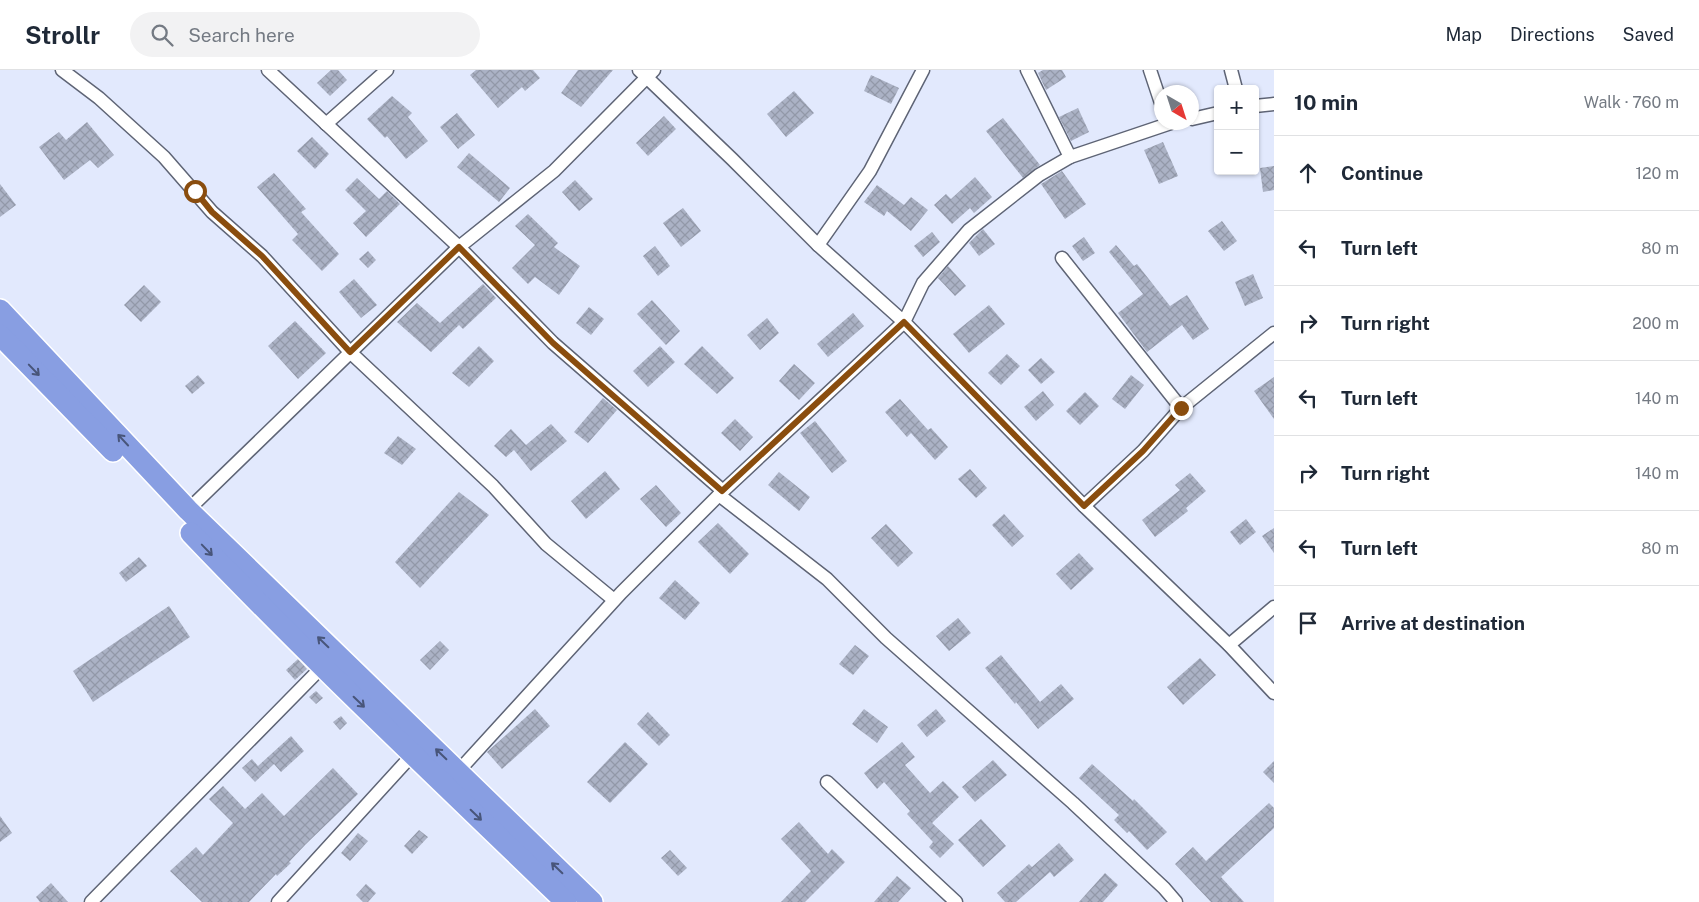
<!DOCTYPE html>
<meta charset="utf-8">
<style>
:root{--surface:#fff;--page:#f2f2f3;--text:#1f2937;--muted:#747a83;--line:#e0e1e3}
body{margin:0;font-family:"Public Sans",sans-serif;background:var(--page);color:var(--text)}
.controls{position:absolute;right:15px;top:15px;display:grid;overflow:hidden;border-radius:5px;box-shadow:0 1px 4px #0004}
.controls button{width:45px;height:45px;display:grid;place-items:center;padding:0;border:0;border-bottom:1px solid var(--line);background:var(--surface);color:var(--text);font:25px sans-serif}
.compass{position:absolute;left:1154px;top:15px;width:45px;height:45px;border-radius:50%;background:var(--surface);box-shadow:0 1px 4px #0004;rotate:141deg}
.stop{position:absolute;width:15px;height:15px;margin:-11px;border:4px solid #8a4d0e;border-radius:50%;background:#fff}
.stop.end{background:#8a4d0e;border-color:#fff;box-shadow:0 1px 5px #0008}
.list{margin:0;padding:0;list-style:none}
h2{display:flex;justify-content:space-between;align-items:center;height:65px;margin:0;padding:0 20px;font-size:21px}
h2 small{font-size:16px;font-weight:400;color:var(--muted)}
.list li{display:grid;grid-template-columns:32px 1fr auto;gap:15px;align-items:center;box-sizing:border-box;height:75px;padding:0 20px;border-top:1px solid var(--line)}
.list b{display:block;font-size:19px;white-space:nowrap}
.list em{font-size:16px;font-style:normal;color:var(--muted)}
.icon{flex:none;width:28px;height:28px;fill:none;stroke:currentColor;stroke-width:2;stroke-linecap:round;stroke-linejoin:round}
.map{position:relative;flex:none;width:1274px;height:832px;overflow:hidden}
header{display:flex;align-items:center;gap:30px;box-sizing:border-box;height:70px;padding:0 25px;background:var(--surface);border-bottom:1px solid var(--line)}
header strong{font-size:24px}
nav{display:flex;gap:28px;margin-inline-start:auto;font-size:18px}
.search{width:350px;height:45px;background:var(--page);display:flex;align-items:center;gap:12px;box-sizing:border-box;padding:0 18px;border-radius:28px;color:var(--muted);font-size:19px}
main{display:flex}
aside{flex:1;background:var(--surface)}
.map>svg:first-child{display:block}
.building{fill:url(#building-cross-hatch)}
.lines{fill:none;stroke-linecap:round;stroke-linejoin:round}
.minor-casing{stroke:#5e6475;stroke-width:15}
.trunk-casing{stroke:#fff;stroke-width:24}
.minor{stroke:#fff;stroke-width:12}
.trunk{stroke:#889ee2;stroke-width:21}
.oneway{stroke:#48557a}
.route{stroke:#8a4d0e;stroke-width:6}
</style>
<header>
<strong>Strollr</strong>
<div class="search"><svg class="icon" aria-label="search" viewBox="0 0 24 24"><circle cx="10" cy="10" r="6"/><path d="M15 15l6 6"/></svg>Search here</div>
<nav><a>Map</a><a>Directions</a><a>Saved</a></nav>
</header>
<main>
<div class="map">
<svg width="1274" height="832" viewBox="0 0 1274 832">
<defs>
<pattern id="building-cross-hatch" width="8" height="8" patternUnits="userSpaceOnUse" patternTransform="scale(1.25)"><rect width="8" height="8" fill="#abb2c5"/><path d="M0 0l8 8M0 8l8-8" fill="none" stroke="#9298a8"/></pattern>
</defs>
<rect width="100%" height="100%" fill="#e2e9fd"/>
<g class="building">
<path d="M331,0H338L347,10L330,26L317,13Z"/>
<path d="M476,0H533L540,8L525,21L522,17L498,38L470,5Z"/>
<path d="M578,0H613L581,37L561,23Z"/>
<path d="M1043,0H1062L1066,7L1046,20L1038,3Z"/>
<path d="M871,5L899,18L891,34L864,21Z"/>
<path d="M794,21L814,43L786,67L767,44Z"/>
<path d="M392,26L412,43L408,47L428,71L406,89L387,66L385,68L367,49Z"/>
<path d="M1078,38L1089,62L1071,71L1059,47Z"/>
<path d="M457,43L475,65L458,79L440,57Z"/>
<path d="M664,46L676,59L648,86L636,73Z"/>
<path d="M1003,48L1040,95L1023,108L986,61Z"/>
<path d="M87,52L114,85L98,98L90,90L64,110L39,77L59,62L66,70Z"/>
<path d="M312,67L329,84L315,99L297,81Z"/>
<path d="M1163,72L1178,106L1159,114L1144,80Z"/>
<path d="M469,83L510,118L499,132L457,97Z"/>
<path d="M1274,96V120L1263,122L1260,98Z"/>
<path d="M1062,101L1086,134L1065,149L1041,114Z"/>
<path d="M274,103L306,139L301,142L339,184L322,201L292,170L298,164L257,117Z"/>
<path d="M975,107L992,127L974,143L970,138L952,154L934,135L946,124L951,129Z"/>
<path d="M357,108L379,129L387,121L400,134L366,167L353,153L366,141L345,120Z"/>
<path d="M575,110L593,129L579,141L562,122Z"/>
<path d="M0,114L16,135L0,147Z"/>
<path d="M877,115L904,135L911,127L928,140L911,161L887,141L884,146L864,132Z"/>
<path d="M683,138L701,161L681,177L663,153Z"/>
<path d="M528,144L558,173L554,177L580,196L559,225L535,207L528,214L512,198L535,175L515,156Z"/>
<path d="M1222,151L1237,171L1224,181L1208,161Z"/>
<path d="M983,159L995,174L979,186L969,173Z"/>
<path d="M932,162L940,172L923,187L914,176Z"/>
<path d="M1084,167L1095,183L1083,191L1072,176Z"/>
<path d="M1116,175L1134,196L1137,194L1170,236L1187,225L1209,259L1193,270L1182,255L1147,282L1118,243L1143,224L1109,182Z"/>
<path d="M655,176L670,196L658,206L643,186Z"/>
<path d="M368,181L376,190L368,198L359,189Z"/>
<path d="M948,196L966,216L955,226L938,208Z"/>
<path d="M1253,204L1263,228L1245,236L1235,212Z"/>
<path d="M354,209L377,235L361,248L339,222Z"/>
<path d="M483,214L496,228L463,259L459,255L431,282L397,252L417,233L440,253Z"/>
<path d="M144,215L161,232L141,252L124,235Z"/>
<path d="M652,230L680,261L666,275L637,244Z"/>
<path d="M989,235L1005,254L969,283L953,264Z"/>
<path d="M589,237L604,249L591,265L576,253Z"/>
<path d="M853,243L864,256L828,287L817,274Z"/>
<path d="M767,248L779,263L760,280L747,265Z"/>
<path d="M295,251L326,283L298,309L268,276Z"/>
<path d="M479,276L494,291L469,317L452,303Z"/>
<path d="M660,276L675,292L648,317L633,301Z"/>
<path d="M702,276L734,308L717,324L684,294Z"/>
<path d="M1007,284L1020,296L1001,315L988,303Z"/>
<path d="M1041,288L1055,302L1041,314L1028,300Z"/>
<path d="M794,294L815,313L799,330L779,311Z"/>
<path d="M198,305L205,313L192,324L185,316Z"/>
<path d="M1131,305L1144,315L1125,339L1112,329Z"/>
<path d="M1274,307V349L1254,321Z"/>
<path d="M1043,321L1054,335L1036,351L1024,337Z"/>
<path d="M1085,322L1099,336L1080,355L1066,341Z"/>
<path d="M603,328L617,340L588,373L574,362Z"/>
<path d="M900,329L928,360L931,358L948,377L935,390L911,363L907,367L885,342Z"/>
<path d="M735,349L753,367L740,381L721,363Z"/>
<path d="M815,351L847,391L832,403L800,363Z"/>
<path d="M551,354L567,371L531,401L514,380L506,387L494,376L511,359L526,375Z"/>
<path d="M398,366L416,379L402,395L384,383Z"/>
<path d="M970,399L987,418L976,428L958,409Z"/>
<path d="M605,401L620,419L586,449L571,431Z"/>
<path d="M779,402L810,427L799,441L768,415Z"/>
<path d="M1190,403L1206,421L1186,438L1188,441L1155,467L1142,450L1180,420L1175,415Z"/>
<path d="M656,415L681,443L666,457L640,429Z"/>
<path d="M459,422L489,445L420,518L395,492Z"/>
<path d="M1004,444L1024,466L1012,477L992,455Z"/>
<path d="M1246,449L1256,462L1240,475L1230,462Z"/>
<path d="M718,453L749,484L730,504L698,472Z"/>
<path d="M886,454L913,483L898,497L871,468Z"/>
<path d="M1274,458V483L1262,466Z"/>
<path d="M1079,483L1094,499L1071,520L1056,504Z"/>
<path d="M139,487L147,496L126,512L119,503Z"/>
<path d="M675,510L700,533L685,550L659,528Z"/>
<path d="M169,536L190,567L93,632L73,601Z"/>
<path d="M958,548L971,563L949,581L936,566Z"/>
<path d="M440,571L449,580L430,600L420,590Z"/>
<path d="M855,575L869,586L853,605L839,594Z"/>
<path d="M1001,585L1040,632L1061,614L1074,629L1038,659L1016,632L1015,634L985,598Z"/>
<path d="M1200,588L1216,605L1183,635L1167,617Z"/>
<path d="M298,589L307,599L295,610L286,600Z"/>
<path d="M316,621L323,628L316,634L309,627Z"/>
<path d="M535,639L550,656L502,699L487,682Z"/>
<path d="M864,639L888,657L877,673L852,654Z"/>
<path d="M936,639L946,651L927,667L917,655Z"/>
<path d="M648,642L670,665L659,676L637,654Z"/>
<path d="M341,646L347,653L340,660L333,652Z"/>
<path d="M291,666L304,681L281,702L274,694L255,712L242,698L252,689L258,696Z"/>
<path d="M625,672L648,694L610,733L587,712Z"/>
<path d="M902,672L915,687L905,695L930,723L943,711L959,727L932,753L954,774L940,788L929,777L933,772L907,744L910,741L884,712L877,719L864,703Z"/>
<path d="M993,690L1007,705L975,732L962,717Z"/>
<path d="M1274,691V713L1263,702Z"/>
<path d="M1092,694L1133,731L1134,729L1167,762L1147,780L1129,761L1127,763L1114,750L1119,745L1079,708Z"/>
<path d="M333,698L358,724L306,774L289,792L291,793L277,806L276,804L249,832H202L170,801L196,777L203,785L233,753L209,729L223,716L245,739L262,723L284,746Z"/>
<path d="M1269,733L1274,738V758L1221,807L1244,832H1211L1175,794L1193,777L1206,791Z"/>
<path d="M0,746L12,763L0,772Z"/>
<path d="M981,749L1006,776L983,797L958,770Z"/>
<path d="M799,752L828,784L832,779L845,792L805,832H781L811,801L781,769Z"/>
<path d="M419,760L428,767L412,784L404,776Z"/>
<path d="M358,763L368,771L350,791L341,783Z"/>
<path d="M1059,773L1074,790L1054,807L1050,802L1016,832H1005L997,823L1029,794L1032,797Z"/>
<path d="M670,780L687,798L678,806L661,788Z"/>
<path d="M1105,803L1118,815L1103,832H1079Z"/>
<path d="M897,806L911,818L898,832H874Z"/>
<path d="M51,813L68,832H40L36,827Z"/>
<path d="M366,814L376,823L368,832H363L356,825Z"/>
</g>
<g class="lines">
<defs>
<g id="minor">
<path d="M62,0L99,28L164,87L212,142L262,186L350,282L493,416L546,474L614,530"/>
<path d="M268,0L459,177L553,273L723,421"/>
<path d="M639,0L732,89L818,175L904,252L1084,436L1229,575L1274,623"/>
<path d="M1027,0L1070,87"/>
<path d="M1150,0L1162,36"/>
<path d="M1231,0L1236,19"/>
<path d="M1255,36L1274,34"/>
<path d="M1192,49L1218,43"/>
<path d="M326,54L387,0"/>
<path d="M818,175L870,101L923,0"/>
<path d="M1062,188L1181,338"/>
<path d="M719,425L827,509L886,568L1073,733L1164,818L1176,832"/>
<path d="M1084,436L1143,381L1181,338L1274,263"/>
<path d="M188,440L459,177L554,101L654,0"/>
<path d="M1229,575L1274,537"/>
<path d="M454,706L621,523L723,421L904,252L923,213L969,160L1039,105L1070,87L1174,52"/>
<path d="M827,712L956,832"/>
<path d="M91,832L322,597"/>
<path d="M278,832L413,684"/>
</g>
<g id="trunk">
<path d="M0,240L188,440L592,832"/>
<path d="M0,265L113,381"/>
<path d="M191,463C312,590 440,710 566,832"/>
</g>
</defs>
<use href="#minor" class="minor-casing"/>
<use href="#trunk" class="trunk-casing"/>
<use href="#minor" class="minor"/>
<use href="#trunk" class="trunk"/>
</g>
<defs><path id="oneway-shaft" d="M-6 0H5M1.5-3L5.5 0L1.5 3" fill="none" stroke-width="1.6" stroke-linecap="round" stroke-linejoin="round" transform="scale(1.25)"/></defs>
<g class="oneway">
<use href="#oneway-shaft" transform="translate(34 300) rotate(46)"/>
<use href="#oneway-shaft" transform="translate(123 370) rotate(-133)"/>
<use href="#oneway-shaft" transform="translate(207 480) rotate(46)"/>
<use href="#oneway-shaft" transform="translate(323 572) rotate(-136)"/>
<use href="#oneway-shaft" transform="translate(359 632) rotate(44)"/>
<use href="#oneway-shaft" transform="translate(441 684) rotate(-136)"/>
<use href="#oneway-shaft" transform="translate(476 745) rotate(44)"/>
<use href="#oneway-shaft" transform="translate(557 798) rotate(-136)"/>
</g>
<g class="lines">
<path class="route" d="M195,121L212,142L262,186L350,282L459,177L553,273L722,421L904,252L1084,436L1143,381L1181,338"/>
</g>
</svg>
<div class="controls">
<button>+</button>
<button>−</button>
</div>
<svg class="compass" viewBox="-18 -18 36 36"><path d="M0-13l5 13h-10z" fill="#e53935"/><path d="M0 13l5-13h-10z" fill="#747a83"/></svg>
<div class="stop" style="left:195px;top:121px"></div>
<div class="stop end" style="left:1181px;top:338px"></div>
</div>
<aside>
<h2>10 min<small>Walk · 760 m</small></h2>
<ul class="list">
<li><svg class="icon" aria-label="ahead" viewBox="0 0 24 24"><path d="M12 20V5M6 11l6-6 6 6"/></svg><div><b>Continue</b></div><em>120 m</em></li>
<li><svg class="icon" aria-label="left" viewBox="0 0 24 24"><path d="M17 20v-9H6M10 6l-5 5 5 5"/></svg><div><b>Turn left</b></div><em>80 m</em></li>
<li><svg class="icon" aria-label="right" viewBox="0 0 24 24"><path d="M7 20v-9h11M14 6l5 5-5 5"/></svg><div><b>Turn right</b></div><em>200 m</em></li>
<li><svg class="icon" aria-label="left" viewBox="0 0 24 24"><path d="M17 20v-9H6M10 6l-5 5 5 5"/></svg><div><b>Turn left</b></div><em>140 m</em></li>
<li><svg class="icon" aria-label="right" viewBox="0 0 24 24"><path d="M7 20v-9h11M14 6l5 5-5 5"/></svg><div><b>Turn right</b></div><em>140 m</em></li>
<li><svg class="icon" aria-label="left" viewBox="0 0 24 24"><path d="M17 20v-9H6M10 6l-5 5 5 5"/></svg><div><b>Turn left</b></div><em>80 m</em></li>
<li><svg class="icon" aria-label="arrive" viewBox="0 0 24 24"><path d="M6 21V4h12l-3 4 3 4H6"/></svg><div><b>Arrive at destination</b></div></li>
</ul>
</aside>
</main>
